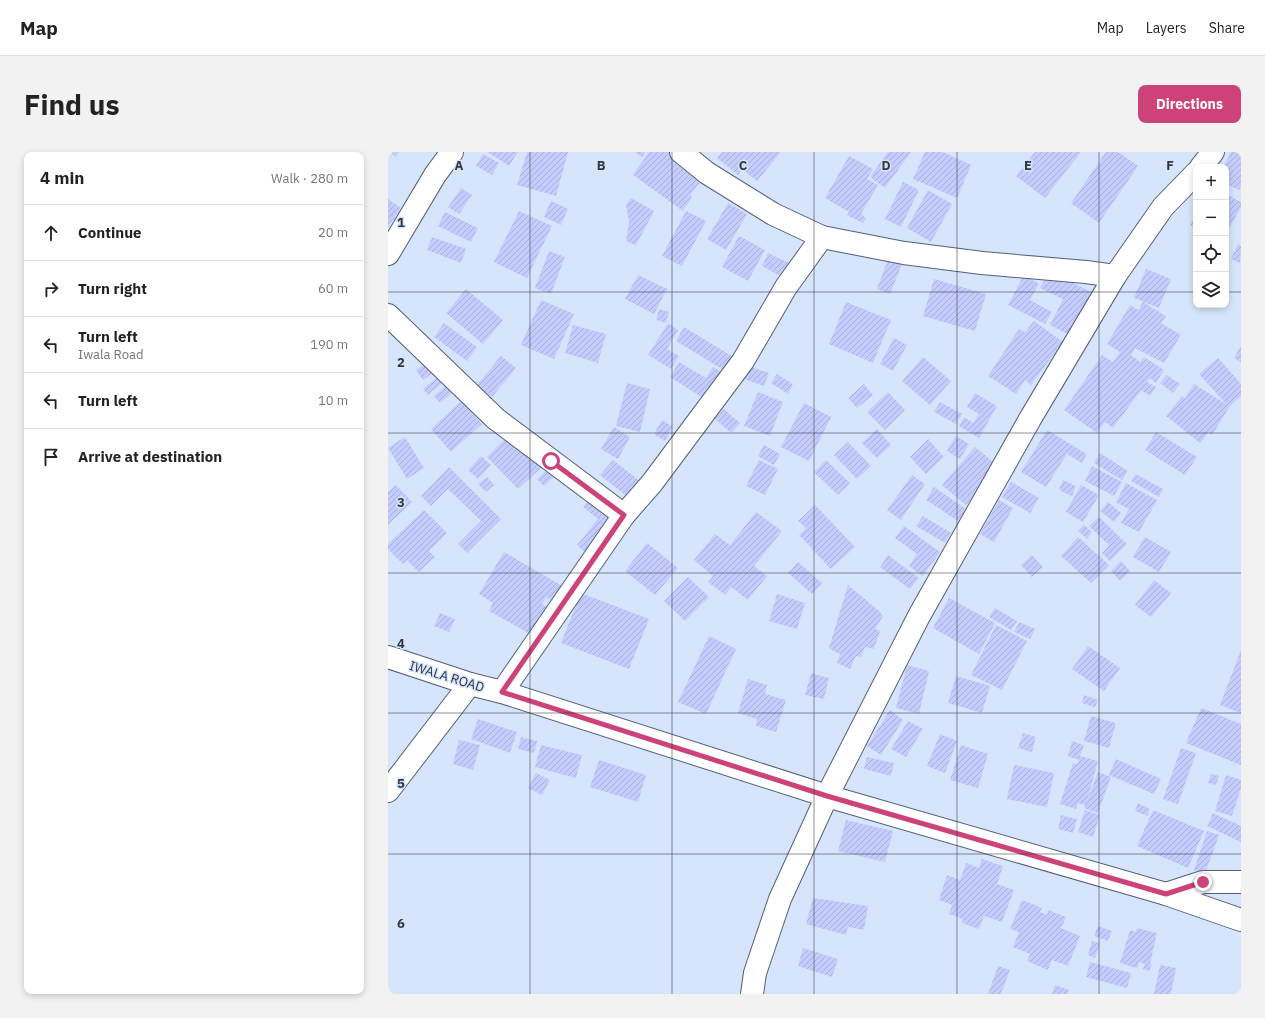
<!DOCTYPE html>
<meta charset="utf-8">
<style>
:root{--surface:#fff;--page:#f2f2f2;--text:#222;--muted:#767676;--line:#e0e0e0;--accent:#cd4279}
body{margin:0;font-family:"IBM Plex Sans",sans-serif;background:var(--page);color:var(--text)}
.controls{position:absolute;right:12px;top:12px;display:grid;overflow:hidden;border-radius:8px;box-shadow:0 2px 6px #0003}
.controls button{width:36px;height:36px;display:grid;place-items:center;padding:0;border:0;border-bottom:1px solid var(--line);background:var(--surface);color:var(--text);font:20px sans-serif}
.stop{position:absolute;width:12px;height:12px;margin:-9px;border:3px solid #cd4279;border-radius:50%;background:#fff}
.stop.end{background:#cd4279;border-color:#fff;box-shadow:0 1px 4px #0008}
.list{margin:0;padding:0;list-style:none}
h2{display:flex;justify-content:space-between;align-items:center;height:52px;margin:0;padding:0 16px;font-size:17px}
h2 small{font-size:13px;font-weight:400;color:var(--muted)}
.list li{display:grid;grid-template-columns:26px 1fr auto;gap:12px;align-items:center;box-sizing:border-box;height:56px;padding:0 16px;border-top:1px solid var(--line)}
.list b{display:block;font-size:15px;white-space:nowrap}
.list p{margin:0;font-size:13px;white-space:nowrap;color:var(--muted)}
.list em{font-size:13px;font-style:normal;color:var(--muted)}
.icon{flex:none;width:22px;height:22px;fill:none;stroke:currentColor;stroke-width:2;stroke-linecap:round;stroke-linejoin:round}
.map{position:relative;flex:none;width:853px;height:842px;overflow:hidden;border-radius:8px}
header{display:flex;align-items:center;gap:24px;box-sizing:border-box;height:56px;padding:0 20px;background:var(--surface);border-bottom:1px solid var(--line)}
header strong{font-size:19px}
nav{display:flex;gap:22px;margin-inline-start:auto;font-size:14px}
.intro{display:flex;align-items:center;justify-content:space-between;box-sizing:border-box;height:96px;padding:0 24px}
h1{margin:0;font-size:28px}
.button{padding:10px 18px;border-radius:8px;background:var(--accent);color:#fff;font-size:14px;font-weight:700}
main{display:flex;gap:24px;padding:0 24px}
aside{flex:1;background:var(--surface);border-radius:8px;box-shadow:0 2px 6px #0003}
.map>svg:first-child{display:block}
.building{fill:url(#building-hatch)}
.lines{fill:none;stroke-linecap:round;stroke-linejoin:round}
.minor-casing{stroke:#526178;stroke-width:24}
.minor{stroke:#fff;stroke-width:22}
.route{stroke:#cd4279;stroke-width:5}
.grid{fill:none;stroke:#303741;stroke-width:1;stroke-opacity:0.55}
.labels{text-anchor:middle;stroke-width:3;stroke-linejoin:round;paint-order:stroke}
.street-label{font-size:13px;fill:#303741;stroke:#d6e5fb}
.grid-label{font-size:13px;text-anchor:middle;font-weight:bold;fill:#303741;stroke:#d6e5fb;stroke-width:3;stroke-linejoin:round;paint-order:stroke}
</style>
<header>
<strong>Map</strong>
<nav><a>Map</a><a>Layers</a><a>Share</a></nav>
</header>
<div class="intro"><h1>Find us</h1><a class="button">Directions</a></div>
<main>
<aside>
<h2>4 min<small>Walk · 280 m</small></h2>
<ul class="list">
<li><svg class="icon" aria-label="ahead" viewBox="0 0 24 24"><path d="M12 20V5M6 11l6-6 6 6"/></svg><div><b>Continue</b></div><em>20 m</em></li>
<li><svg class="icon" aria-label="right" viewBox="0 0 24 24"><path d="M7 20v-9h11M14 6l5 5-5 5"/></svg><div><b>Turn right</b></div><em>60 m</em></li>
<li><svg class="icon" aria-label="left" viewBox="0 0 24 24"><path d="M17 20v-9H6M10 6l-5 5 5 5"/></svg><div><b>Turn left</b><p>Iwala Road</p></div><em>190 m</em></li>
<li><svg class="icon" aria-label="left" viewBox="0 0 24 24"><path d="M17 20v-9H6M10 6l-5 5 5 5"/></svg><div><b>Turn left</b></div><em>10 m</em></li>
<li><svg class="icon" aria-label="arrive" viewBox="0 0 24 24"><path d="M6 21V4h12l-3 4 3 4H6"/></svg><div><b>Arrive at destination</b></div></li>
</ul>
</aside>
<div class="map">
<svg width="853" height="842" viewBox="0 0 853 842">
<defs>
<pattern id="building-hatch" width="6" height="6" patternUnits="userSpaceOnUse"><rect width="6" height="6" fill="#c4ccfd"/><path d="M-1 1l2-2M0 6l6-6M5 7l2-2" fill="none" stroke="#a9b0da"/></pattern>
</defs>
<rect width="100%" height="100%" fill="#d6e5fb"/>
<g class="building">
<path d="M2,0H11L7,5Z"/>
<path d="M100,0H130L121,14Z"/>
<path d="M139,0H180L168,44L129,33Z"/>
<path d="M247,0H257L254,5Z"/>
<path d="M261,0H283L288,4L285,10L312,30L302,43L304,45L295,59L245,23Z"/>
<path d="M334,0H393L369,29L354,17L350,23L329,6Z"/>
<path d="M500,0H523L497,36L482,25Z"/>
<path d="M537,0H555L583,13L569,46L525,27Z"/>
<path d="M647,0H693L657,46L628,24Z"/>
<path d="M718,0H730L750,14L711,71L683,51Z"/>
<path d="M843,0H853V34L851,38L838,32V15H835Z"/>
<path d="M95,2L111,11L104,23L88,14Z"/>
<path d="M461,4L485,17L479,27L490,33L473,62L478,66L475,71L459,63L461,60L437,46Z"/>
<path d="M515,30L531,38L513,75L497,67Z"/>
<path d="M73,36L84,43L71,62L60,55Z"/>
<path d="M540,38L564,52L543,90L519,76Z"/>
<path d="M838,42L853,50V55L838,82Z"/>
<path d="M243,46L266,59L248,93L238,89L241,70L238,53Z"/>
<path d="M0,47L13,56L0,75Z"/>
<path d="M163,49L180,57L173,73L156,65Z"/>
<path d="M340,51L359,62L338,98L319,87Z"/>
<path d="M131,59L164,74L139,126L106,110Z"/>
<path d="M298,59L318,69L294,114L274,104Z"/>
<path d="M57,60L90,76L83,90L50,74Z"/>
<path d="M808,62V76L802,73Z"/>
<path d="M351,84L377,98L360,129L334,115Z"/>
<path d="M44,85L78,97L73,111L39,98Z"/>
<path d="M850,92L853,94L852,111L843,107Z"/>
<path d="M161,99L177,105L163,142L147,136Z"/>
<path d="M380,101L403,112L396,126L374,114Z"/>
<path d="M500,107L514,112L502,142L489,137Z"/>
<path d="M758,117L783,127L771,156L746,146Z"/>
<path d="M662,119L703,140L681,183L662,173L675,147L652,136Z"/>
<path d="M250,123L279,137L266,162L237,147Z"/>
<path d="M636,123L651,132L642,148L664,160L657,172L620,153Z"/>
<path d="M546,127L598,142L587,179L535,164Z"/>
<path d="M78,137L115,168L95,192L58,161Z"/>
<path d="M153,148L186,162L166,207L133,193Z"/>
<path d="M458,150L503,168L485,211L441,192Z"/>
<path d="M755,150L778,164L773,171L793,183L776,211L747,196L743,203L752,210L756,205L776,218L768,231L762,226L759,230L768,235L762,244L753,238L725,276L717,270L709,281L676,258L714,203L725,210L732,200L719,192L742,153L750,158Z"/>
<path d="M271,157L281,160L278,171L268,168Z"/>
<path d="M646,169L675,190L643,233L637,228L628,242L600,224L631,177L637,180Z"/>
<path d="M56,171L89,195L79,209L46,185Z"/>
<path d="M280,171L290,178L279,197L291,204L283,217L260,203Z"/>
<path d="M185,173L218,182L210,211L177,201Z"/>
<path d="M296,175L347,206L339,220L288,189Z"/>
<path d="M506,186L519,193L505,219L492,212Z"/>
<path d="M853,194V210L846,206Z"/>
<path d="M113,204L128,216L104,245L89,233Z"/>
<path d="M535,205L563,229L542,253L514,229Z"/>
<path d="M830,206L853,232V244L842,254L824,283L821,280L812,291L778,264L794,244L797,246L806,232L838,252L811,222Z"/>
<path d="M291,210L318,226L325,215L340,224L323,251L282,225Z"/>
<path d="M39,211L46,220L35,228L28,218Z"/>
<path d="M361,214L381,221L376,234L356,227Z"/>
<path d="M55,220L60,226L40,243L35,237Z"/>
<path d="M389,222L405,232L400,242L383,231Z"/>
<path d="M779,223L792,232L785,241L772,231Z"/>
<path d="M64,228L71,235L52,251L46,244Z"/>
<path d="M239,231L262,237L252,280L228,274Z"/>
<path d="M476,232L485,243L469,256L460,246Z"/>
<path d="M370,240L395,250L382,284L356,274Z"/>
<path d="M500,240L517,258L497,278L479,260Z"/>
<path d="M587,241L609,254L591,286L571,274L576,265L585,271L591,262L579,255Z"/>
<path d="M73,249L94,272L63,300L43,277Z"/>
<path d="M552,250L574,262L568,272L546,260Z"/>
<path d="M416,251L443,265L421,309L393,295Z"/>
<path d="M336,257L352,271L343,281L327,267Z"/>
<path d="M274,268L285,275L277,289L266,282Z"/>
<path d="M226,275L242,285L230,307L213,297Z"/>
<path d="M489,277L503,293L489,306L474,291Z"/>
<path d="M659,278L699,302L694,311L679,302L658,335L633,320Z"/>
<path d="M768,280L809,305L797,323L757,298Z"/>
<path d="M122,282L154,315L130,337L99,305Z"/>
<path d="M568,284L581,292L572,307L559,299Z"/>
<path d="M17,285L36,316L19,327L0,296Z"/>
<path d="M540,287L556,305L538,322L522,305Z"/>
<path d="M460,290L483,314L469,327L446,303Z"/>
<path d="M376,293L392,302L386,313L370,304Z"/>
<path d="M587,295L611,315L578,353L554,333Z"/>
<path d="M712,301L740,319L734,328L706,311Z"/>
<path d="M93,304L103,313L90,327L80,318Z"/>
<path d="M225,308L253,330L240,345L212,323Z"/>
<path d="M371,308L390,317L377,343L358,334Z"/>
<path d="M438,308L462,331L450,343L426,320Z"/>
<path d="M164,313L171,320L156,334L149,327Z"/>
<path d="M704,314L734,330L726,344L697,329Z"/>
<path d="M61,315L113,367L79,401L70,392L93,369L60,337L43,354L33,344Z"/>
<path d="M748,322L775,337L771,345L743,329Z"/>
<path d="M524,323L537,332L513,368L499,358Z"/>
<path d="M99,325L106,333L98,340L90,332Z"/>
<path d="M675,328L688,334L684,344L671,338Z"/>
<path d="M623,330L651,346L642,361L614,345Z"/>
<path d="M738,331L769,348L751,380L733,371L741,357L728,350Z"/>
<path d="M8,333L24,350L0,373V340Z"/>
<path d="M693,333L711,343L695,370L678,360Z"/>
<path d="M546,335L578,357L570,369L538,348Z"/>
<path d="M203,345L228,366L199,402L189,393L210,367L195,355Z"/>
<path d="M611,348L625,356L606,390L592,382Z"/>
<path d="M720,350L733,361L726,370L712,359Z"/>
<path d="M427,353L467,395L443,417L411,383L418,376L410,369Z"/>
<path d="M36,358L59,381L41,399L47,405L31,420L19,408L15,412L0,397V392Z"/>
<path d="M368,360L394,379L366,414L379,424L360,448L343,435L337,443L320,430L325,424L306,408L327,382L342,393Z"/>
<path d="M535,364L563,381L557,391L528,374Z"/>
<path d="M711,365L739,392L722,409L714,401L721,393L701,374Z"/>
<path d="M696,373L704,380L699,387L690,379Z"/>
<path d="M516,374L552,400L535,424L521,414L529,402L507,386Z"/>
<path d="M690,385L721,413L703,431L673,404Z"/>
<path d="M757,385L783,400L771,420L745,405Z"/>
<path d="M259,391L290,416L267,443L237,419Z"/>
<path d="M116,400L176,435L167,451L158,445L154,452L162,457L146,484L101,459L105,451L91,442Z"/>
<path d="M500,403L531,426L522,437L492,415Z"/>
<path d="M644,403L655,415L644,425L633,413Z"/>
<path d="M733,409L742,419L732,429L723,419Z"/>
<path d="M410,410L434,431L424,442L400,421Z"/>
<path d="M300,425L321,445L297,469L276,449Z"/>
<path d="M766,428L783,441L763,465L747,453Z"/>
<path d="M460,433L491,459L495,464L487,477L492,479L486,497L477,495L473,505L468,504L462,517L449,511L452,502L449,501L441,496Z"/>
<path d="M193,441L261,467L241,517L173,491Z"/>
<path d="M389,442L417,451L409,477L381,469Z"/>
<path d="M561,446L607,471L591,502L545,476Z"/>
<path d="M607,456L629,469L623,478L601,465Z"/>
<path d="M52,461L67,467L61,480L46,474Z"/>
<path d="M631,470L647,477L642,487L626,480Z"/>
<path d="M608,473L639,489L614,538L583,523Z"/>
<path d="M321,484L348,497L318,562L290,550Z"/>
<path d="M700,494L732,516L716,539L684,517Z"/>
<path d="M853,498V561L832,553Z"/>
<path d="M519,513L541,519L531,562L508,556Z"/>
<path d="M423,521L441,526L436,547L417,543Z"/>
<path d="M568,524L602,534L594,561L560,551Z"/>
<path d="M360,527L379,533L377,542L398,548L388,580L368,574L369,567L350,561Z"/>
<path d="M696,543L710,548L707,555L694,551Z"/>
<path d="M813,556L853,572V613L798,591Z"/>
<path d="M502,558L515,568L493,603L479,594Z"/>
<path d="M703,564L728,571L721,596L696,589Z"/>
<path d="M90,567L129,580L122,601L83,587Z"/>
<path d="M520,569L535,577L518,605L503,597Z"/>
<path d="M635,581L648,585L644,600L630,596Z"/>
<path d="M552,582L569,589L557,621L539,614Z"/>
<path d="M133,585L149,589L146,601L130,597Z"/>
<path d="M71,588L92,593L85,618L65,612Z"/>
<path d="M684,589L696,593L692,604L710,609L699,649L710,620L723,625L710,661L696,656L697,653L690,651L688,657L672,652L685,611L689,612L691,608L680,604Z"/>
<path d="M153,593L194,603L188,626L147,615Z"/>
<path d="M573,593L600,602L590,636L562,628Z"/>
<path d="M793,596L808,601L790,652L775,647Z"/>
<path d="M479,605L506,611L503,624L476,617Z"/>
<path d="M728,607L773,627L766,642L721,623Z"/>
<path d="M211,608L258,623L250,650L202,635Z"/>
<path d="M626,613L666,621L659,655L619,647Z"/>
<path d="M148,621L162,628L154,643L140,636Z"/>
<path d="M823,622L831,624L828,633L820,631Z"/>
<path d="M838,623L853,628V636L844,664L827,659Z"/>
<path d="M750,651L762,657L759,664L747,659Z"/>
<path d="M697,658L712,663L705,685L690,680Z"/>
<path d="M765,658L816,679L800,716L749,694Z"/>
<path d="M825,661L853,674V690L819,674Z"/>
<path d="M673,663L689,667L685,681L670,677Z"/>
<path d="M458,668L505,679L497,710L450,699Z"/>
<path d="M819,679L831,683L817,722L806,718Z"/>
<path d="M594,707L615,714L609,732L626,738L614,770L596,764L591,777L574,771L575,767L561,762L564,753L551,748L559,723L572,728L578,711L591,716Z"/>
<path d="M425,746L480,754L476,778L460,775L458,783L418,772Z"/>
<path d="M634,748L654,756L652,760L659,763L660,758L678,765L673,776L692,784L680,814L664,808L660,818L639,809L642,802L625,795L631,780L622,777Z"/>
<path d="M710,774L724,779L720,789L706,784Z"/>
<path d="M749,776L769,781L762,812H764L761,819L755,817L757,812L751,810L749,816L732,811L742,778L748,780Z"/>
<path d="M704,789L712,791L707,806L700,803Z"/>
<path d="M415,796L450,807L444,825L410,814Z"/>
<path d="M702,810L743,821L739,836L698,825Z"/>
<path d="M772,813L788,816L783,842H766Z"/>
<path d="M610,814L622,818L613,842H600Z"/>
<path d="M667,833L681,838L679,842H664Z"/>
</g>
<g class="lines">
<defs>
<g id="minor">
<path d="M293,0L319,21L385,62L434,85L516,101L594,111L698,120L727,124"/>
<path d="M813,15L825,0"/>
<path d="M0,102L47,23L64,0"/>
<path d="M0,163L108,267L236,363"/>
<path d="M0,505L82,532L114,540L439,644L778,742L853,768"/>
<path d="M114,540L236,363L264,331L355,209L398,135L434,85"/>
<path d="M0,639L82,532"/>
<path d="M778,742L815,730H853"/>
<path d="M364,842L367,821L392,747L439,644L531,464L642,267L727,124L775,55L808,21"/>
</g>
</defs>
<use href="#minor" class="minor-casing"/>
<use href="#minor" class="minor"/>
</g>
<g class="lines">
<path class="route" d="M163,309L236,363L114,540L439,644L778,742L815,730"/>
</g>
<path class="grid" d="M142,0V842M284,0V842M426,0V842M569,0V842M711,0V842M0,140H808M838,140H853M0,281H853M0,421H853M0,561H853M0,702H853"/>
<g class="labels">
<g class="street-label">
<text transform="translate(59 524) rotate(17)" y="5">IWALA ROAD</text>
</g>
</g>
<g class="grid-label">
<text x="71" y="18">A</text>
<text x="213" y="18">B</text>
<text x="355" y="18">C</text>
<text x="498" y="18">D</text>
<text x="640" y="18">E</text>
<text x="782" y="18">F</text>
<text x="13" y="75">1</text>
<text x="13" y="215">2</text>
<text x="13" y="355">3</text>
<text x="13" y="496">4</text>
<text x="13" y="636">5</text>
<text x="13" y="776">6</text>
</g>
</svg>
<div class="controls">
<button>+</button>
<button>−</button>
<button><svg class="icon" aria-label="locate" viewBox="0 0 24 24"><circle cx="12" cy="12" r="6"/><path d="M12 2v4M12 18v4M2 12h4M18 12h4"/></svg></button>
<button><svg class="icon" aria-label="layers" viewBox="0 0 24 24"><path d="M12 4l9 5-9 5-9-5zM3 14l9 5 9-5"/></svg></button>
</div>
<div class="stop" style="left:163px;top:309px"></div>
<div class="stop end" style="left:815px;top:730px"></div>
</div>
</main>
